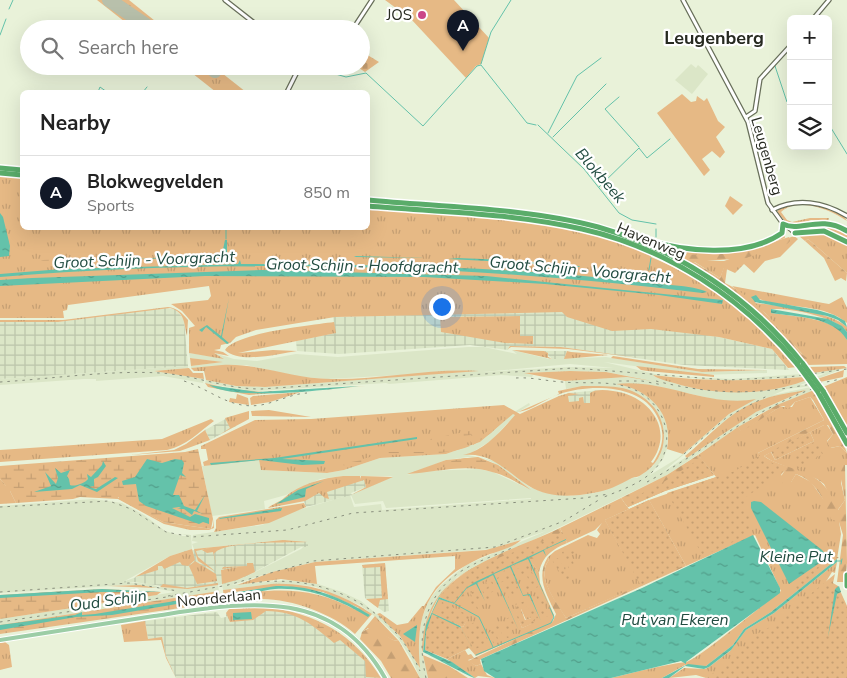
<!DOCTYPE html>
<meta charset="utf-8">
<style>
:root{--surface:#fff;--page:#f6f6f6;--text:#222;--muted:#767676;--line:#e0e0e0;--accent:#111827}
body{margin:0;font-family:"Nunito Sans",sans-serif;background:var(--page);color:var(--text)}
.controls{position:absolute;right:15px;top:15px;display:grid;overflow:hidden;border-radius:8px;box-shadow:0 5px 20px #0002}
.controls button{width:45px;height:45px;display:grid;place-items:center;padding:0;border:0;border-bottom:1px solid var(--line);background:var(--surface);color:var(--text);font:25px sans-serif}
.you{position:absolute;left:441px;top:306px;width:18px;height:18px;margin:-12px;border:4px solid #fff;border-radius:50%;background:#1a73e8;box-shadow:0 0 0 8px #1a73e833}
.badge{display:grid;place-items:center;width:32px;height:32px;border-radius:50%;background:var(--accent);color:#fff;font-size:16px;font-weight:700}
.pin{position:absolute;translate:-50% -41px;filter:drop-shadow(0 1px 2px #0008)}
.pin::after{content:'';position:absolute;top:26px;width:18px;height:15px;background:inherit;clip-path:polygon(0 0,100% 0,50% 100%)}
.list{margin:0;padding:0;list-style:none}
h2{display:flex;justify-content:space-between;align-items:center;height:65px;margin:0;padding:0 20px;font-size:21px}
h2 small{font-size:16px;font-weight:400;color:var(--muted)}
.list li{display:grid;grid-template-columns:32px 1fr auto;gap:15px;align-items:center;box-sizing:border-box;height:75px;padding:0 20px;border-top:1px solid var(--line)}
.list b{display:block;font-size:19px;white-space:nowrap}
.list p{margin:0;font-size:16px;white-space:nowrap;color:var(--muted)}
.list em{font-size:16px;font-style:normal;color:var(--muted)}
.icon{flex:none;width:28px;height:28px;fill:none;stroke:currentColor;stroke-width:2;stroke-linecap:round;stroke-linejoin:round}
.map{position:relative;flex:none;width:847px;height:678px;overflow:hidden}
.search{position:absolute;background:var(--surface);box-shadow:0 5px 20px #0002;left:20px;top:20px;width:350px;height:55px;display:flex;align-items:center;gap:12px;box-sizing:border-box;padding:0 18px;border-radius:28px;color:var(--muted);font-size:19px}
.panel{position:absolute;background:var(--surface);box-shadow:0 5px 20px #0002;left:20px;top:90px;width:350px;height:140px;border-radius:8px}
.map>svg:first-child{display:block}
.built{fill:#dbe6c7;fill-rule:evenodd}
.industrial{fill:url(#industrial-grid)}
.grass{fill:url(#grass-tufts);fill-rule:evenodd}
.forest{fill:url(#forest-firs)}
.wetland{fill:url(#wetland-marsh)}
.cemetery{fill:url(#cemetery-stones)}
.park{fill:url(#park-dots)}
.pitch{fill:#e6b985}
.water{fill:url(#water-ripples)}
.lines{fill:none;stroke-linecap:round;stroke-linejoin:round}
.stream{stroke:#64c2aa;stroke-width:1}
.runway{stroke:#b8c0ab;stroke-width:14}
.secondary-casing{stroke:#686f5a;stroke-width:5.5}
.primary-casing{stroke:#fff;stroke-width:6}
.highway-casing{stroke:#fff;stroke-width:8}
.secondary{stroke:#fff;stroke-width:3}
.primary{stroke:#9ccda6;stroke-width:4}
.highway{stroke:#5aac6a;stroke-width:5}
.rail{stroke:#888e7d;stroke-width:1;stroke-dasharray:2.5 5;stroke-linecap:butt}
.highway-bridge-casing{stroke:#fff;stroke-width:8;stroke-linecap:butt}
.highway-bridge{stroke:#5aac6a;stroke-width:5}
.poi-dot{fill:#cb4588;stroke:#fff;stroke-width:2}
.labels{text-anchor:middle;stroke-width:4.5;stroke-linejoin:round;paint-order:stroke}
.poi-label{font-size:15px;fill:#272a21;stroke:#fff;text-anchor:end}
.street-label{font-size:15px;fill:#272a21;stroke:#fff}
.water-label{font-size:16px;font-style:italic;fill:#224c41;stroke:#fff}
.quarter-label{font-size:18px;font-weight:bold;fill:#272a21;stroke:#fff}
</style>
<div class="map">
<svg width="847" height="678" viewBox="0 0 847 678">
<defs>
<pattern id="industrial-grid" width="8" height="8" patternUnits="userSpaceOnUse" patternTransform="scale(1.25)"><rect width="8" height="8" fill="#dbe6c7"/><path d="M0 4h8M4 0v8" fill="none" stroke="#bcc5ab"/></pattern>
<pattern id="grass-tufts" width="24" height="20" patternUnits="userSpaceOnUse" patternTransform="scale(1.25)"><rect width="24" height="20" fill="#e6b985"/><path d="M3 7l-1-3M5 7V3M7 7l1-3M15 17l-1-3M17 17v-4M19 17l1-3" fill="none" stroke="#c59f73"/></pattern>
<pattern id="forest-firs" width="22" height="20" patternUnits="userSpaceOnUse" patternTransform="scale(1.25)"><rect width="22" height="20" fill="#e6b985"/><path d="M5 1l3.5 6h-7zM16 11l3.5 6h-7z" fill="#c59f73"/></pattern>
<pattern id="wetland-marsh" width="20" height="14" patternUnits="userSpaceOnUse" patternTransform="scale(1.25)"><rect width="20" height="14" fill="#e6b985"/><path d="M1 5h8M5 5V1M11 12h8M15 12V8" fill="none" stroke="#c59f73"/></pattern>
<pattern id="cemetery-stones" width="16" height="16" patternUnits="userSpaceOnUse" patternTransform="scale(1.25)"><rect width="16" height="16" fill="#e6b985"/><path d="M2 7V4a2 2 0 0 1 4 0v3zM10 15v-3a2 2 0 0 1 4 0v3z" fill="#c59f73"/></pattern>
<pattern id="park-dots" width="8" height="8" patternUnits="userSpaceOnUse" patternTransform="scale(1.25)"><rect width="8" height="8" fill="#e6b985"/><path d="M2 2h.1M6 6h.1" fill="none" stroke="#c59f73" stroke-width="1.8" stroke-linecap="round"/></pattern>
<pattern id="water-ripples" width="26" height="14" patternUnits="userSpaceOnUse" patternTransform="scale(1.25)"><rect width="26" height="14" fill="#64c2aa"/><path d="M2 4q2-2 4 0t4 0M15 11q2-2 4 0t4 0" fill="none" stroke="#529e8a"/></pattern>
</defs>
<rect width="100%" height="100%" fill="#e9f2d9"/>
<g class="built">
<path d="M691,64L696,68L698,65L708,74L692,94L675,80Z"/>
<path d="M468,347H484L517,354L512,350L549,359L606,357L702,372L767,370V373L702,375L604,362L655,374L686,377L732,379L802,374L804,377L732,381L653,375L680,385L700,389L754,391L788,386L807,380L808,382L800,385L811,386L787,389L773,395L811,387L814,390L759,414L667,475L457,577L438,598L424,638L423,652L428,678H420L412,660L398,638L382,622L360,605L316,587L304,585L271,584L223,590L222,584L245,577L301,549L308,542L283,540L194,549L192,544L198,542L192,541L193,535L262,525L295,511L350,495L354,507L381,504L382,510L531,499V498L386,508L383,501L355,504L351,495L393,476H343L320,479L286,495L264,501L265,509L212,516L202,466L259,460L261,470L327,473L344,470L380,458L446,454L480,442L511,414L529,403L530,405L518,412L492,440L468,455L495,461L530,487L542,492L570,496L595,493L635,477L637,478L653,466L660,455L664,440L663,427L651,403L643,397L620,388L587,386L566,389L565,381L627,377L643,379L606,372L570,371L525,373L533,375L532,377L501,375L389,384L386,383L252,391L205,383L206,380L236,386L265,387L474,371L328,379L300,377L246,365L191,368V366L221,362L190,358L189,353L223,358L213,355L214,353L234,359L257,361L296,354L338,357ZM570,364L614,368L569,367L483,372ZM618,384L660,387L713,399L733,402L753,400L729,414L678,458L650,475L663,459L667,449L668,431L665,418L657,405L647,396L634,388ZM802,392L756,412L663,472L714,429L746,407L763,399ZM468,457L485,459L494,463L527,488L493,472L479,469L426,471L407,475L446,460ZM546,531L466,565L440,586L429,600L422,618L417,647L420,667L408,645L392,627L361,601L342,592L312,582L290,580L232,585L272,572L315,562L493,549Z"/>
<path d="M188,366V368L154,371L196,377L204,379L203,383L163,376L96,381V379H84L0,385V379Z"/>
<path d="M844,368L817,379L816,377L826,373L814,375L813,373Z"/>
<path d="M93,499L122,503L144,515L165,531L182,536H188L182,534L191,535L192,549L170,556L123,582L149,584L157,586L156,588L127,585L0,593V506Z"/>
<path d="M218,585L219,591L0,625V619L175,592L159,589L160,587L188,589Z"/>
</g>
<g class="industrial">
<path d="M164,308L175,309L184,319L188,366L0,379V322H58Z"/>
<path d="M570,311L719,337L772,349L789,370L684,365L561,347L510,346L508,350L470,345L339,354L297,351L296,341L335,333L333,317H335Z"/>
<path d="M544,351H567L564,359H552Z"/>
<path d="M602,390L594,404L567,403V393Z"/>
<path d="M231,416L236,426L210,440L205,430Z"/>
<path d="M360,479L364,480L366,487L351,493L352,495L306,507L304,501L317,493Z"/>
<path d="M283,540L308,542V547H301L245,577L230,583L184,589L134,582L119,583L134,578L184,551Z"/>
<path d="M385,563L389,611L384,612L365,598L362,565Z"/>
<path d="M265,609L301,615L355,647L379,678H176L166,656L162,638L148,639L145,621L217,612L221,618L226,617V613Z"/>
</g>
<g class="grass">
<path d="M97,0H129L165,29H134Z"/>
<path d="M183,66H213L246,92H216Z"/>
<path d="M0,176L22,177V228H368V208C435,214 504,216 570,228C598,234 624,244 651,253V257C713,283 752,316 797,367L788,368L772,349L719,337L651,329L612,331L567,317L562,312L335,317L256,330L236,337L230,343L221,345L220,349L214,350L223,352L229,356L214,353L224,359L189,353V328L195,326L182,311L171,304L208,300L211,296L209,286L68,305L67,310L63,311L64,318H0Z"/>
<path d="M793,204C808,204 840,206 847,221C831,210 798,196 781,212L787,220L792,222L810,218H829L828,221L811,220L794,226L785,221L777,212L780,208Z"/>
<path d="M810,225H828L847,233V240C828,225 817,232 797,230Z"/>
<path d="M822,233L847,245V273L808,239L805,241L799,236Z"/>
<path d="M784,234L785,238C752,250 723,256 687,255L685,260L647,242L687,250L743,248Z"/>
<path d="M794,236L798,239L780,257L765,261L754,273L744,264L735,273L724,268L720,278L693,261H724Z"/>
<path d="M732,286L823,303L829,304L842,297L847,308V323C824,303 786,309 759,299L755,303C779,306 829,311 847,327V332C835,316 790,308 771,309V313C790,316 841,318 847,340C847,346 847,357 847,364L807,365L804,362H806L805,357L765,313Z"/>
<path d="M168,307C177,308 182,313 188,320L187,336C184,326 186,312 170,308L58,322H0V320H63Z"/>
<path d="M520,316V336H533V344L505,343L441,332L440,317Z"/>
<path d="M334,322L336,333L238,353L273,350L297,351C278,354 240,364 225,350C234,333 312,325 334,322Z"/>
<path d="M510,346L561,347L640,358L568,349L511,347L508,349Z"/>
<path d="M512,350L544,351L548,353V357L552,359Z"/>
<path d="M567,351L571,352L609,355L564,359Z"/>
<path d="M613,356L698,369L767,370L702,372L611,358Z"/>
<path d="M190,358L223,362L191,366Z"/>
<path d="M222,365C259,363 293,379 331,379C380,380 430,368 479,371L265,387L236,386L206,380L204,371H194L191,368Z"/>
<path d="M636,366L714,375V377L647,371L641,370Z"/>
<path d="M844,366L847,368L813,373L808,367Z"/>
<path d="M189,368L193,373H203L204,379L154,371Z"/>
<path d="M844,370L843,377L820,382L817,379Z"/>
<path d="M570,371L606,372L652,381L627,377L565,381L524,373Z"/>
<path d="M653,375C704,382 753,381 804,377L807,380C766,396 715,396 674,383C667,381 658,379 653,375Z"/>
<path d="M847,377V428L823,387Z"/>
<path d="M205,383L231,389L263,392L366,386L249,395L208,387Z"/>
<path d="M616,384C663,378 709,408 756,399L729,414L683,454L667,449C674,414 649,389 616,384Z"/>
<path d="M582,386C597,386 618,385 632,391C646,397 658,408 662,423C668,444 660,464 641,475C636,478 637,476 632,478C619,485 607,491 593,493C572,497 548,498 529,486C506,472 493,452 463,455C485,450 500,432 515,415L513,414L480,442L446,454L380,458L344,470L327,473L261,470L259,460L204,466L203,462L208,460L206,449H201V446L255,420L311,419L504,405L520,414L559,396L569,393L579,394L568,396L569,402L579,401V398L583,397L584,403H590V393C597,389 605,390 613,391C648,395 676,429 651,462L653,463C663,448 666,433 657,416C641,384 590,384 560,394C546,398 533,410 518,412L559,394L558,391Z"/>
<path d="M806,390L756,412L687,458L685,456C710,436 732,408 764,399C777,394 792,393 806,390Z"/>
<path d="M301,392L270,402L251,405L250,398L253,396Z"/>
<path d="M237,394L248,398L249,405L229,402L230,398L236,399Z"/>
<path d="M810,397L824,420L758,453L785,470L781,475L791,482L796,474L811,482L839,521L841,534L837,559L771,612L744,629L733,645L706,666L685,665L662,678H611C636,672 662,665 686,662C696,661 767,601 781,591L755,535L686,566L649,500L716,477L698,455L738,427L741,431L780,407H792L795,402Z"/>
<path d="M269,410L311,417L252,416L251,411Z"/>
<path d="M249,411V419L219,435L230,428L225,418Z"/>
<path d="M211,419L214,421C199,432 186,446 167,450L0,462V450L162,439Z"/>
<path d="M824,425H827L833,434L827,441L831,448L840,446L847,453V465H843L841,483L845,500L837,511L824,484L817,479L772,461L764,456L771,452L775,460L814,441L810,432Z"/>
<path d="M205,430L210,440L180,451L130,455L174,450L186,444Z"/>
<path d="M478,457L498,465L531,490C519,484 506,475 492,472C464,463 434,473 407,474L446,460Z"/>
<path d="M343,476H360V479L361,476L393,477L351,495L366,487L364,480L327,492L329,499L325,498L319,493L305,501L268,508C272,504 280,502 284,498C299,484 323,478 343,476Z"/>
<path d="M0,479L9,489L16,503L0,504Z"/>
<path d="M114,495L163,522L211,529L213,526V519L214,528L209,530H190L164,524L118,499L80,497L73,499L72,497Z"/>
<path d="M621,498L629,509L605,520L641,585L566,618C557,603 535,577 549,560L548,557L555,551L588,535L597,538L600,534L597,530L602,523L595,530L567,543L560,528Z"/>
<path d="M304,503L306,507L269,523L214,532L216,528V520L219,517Z"/>
<path d="M283,540L308,542C292,543 222,540 214,554L217,569L213,552L207,553L202,550L210,548L196,551L198,557L216,572L198,561L194,549Z"/>
<path d="M521,540C516,546 499,551 490,554C432,577 414,608 420,668L400,636L377,614L380,613L397,625L408,623L422,606H424L436,587L455,569V556L315,566L317,584L281,579L237,585L272,572L315,562L486,550Z"/>
<path d="M523,545C491,567 453,565 433,608C426,622 426,645 422,652C424,583 468,569 523,545Z"/>
<path d="M192,549L195,560L188,566L182,565L180,562L164,569L162,566H158V570L135,577L170,556Z"/>
<path d="M529,557L539,573L540,583L554,615L551,623L476,656L469,648L461,628L431,614L439,598L454,604L468,588ZM521,609L526,620L531,618L533,623L522,628L516,612ZM436,614L469,616L463,627Z"/>
<path d="M195,561L216,574L217,581L197,584L189,566Z"/>
<path d="M837,562L835,573L832,572L824,585L711,677L706,678L696,675L669,678L684,668L705,669L709,667L730,651L746,630L774,613Z"/>
<path d="M247,563H253L255,572L237,580L222,584L221,570L238,567L222,569L223,567L247,566Z"/>
<path d="M385,563L388,599L380,600L378,608L366,599L382,598L380,567L363,568L362,565Z"/>
<path d="M218,583V585L188,589L160,587L163,584L187,588Z"/>
<path d="M271,584C309,582 341,593 372,614L355,634C333,614 292,599 262,599C251,598 233,604 224,599L223,590ZM284,586L323,592L359,608L356,610C310,585 276,589 227,595L226,593Z"/>
<path d="M140,585L156,588L108,586Z"/>
<path d="M265,607C316,613 354,634 381,678L366,677L365,661L340,640L334,643C310,623 298,612 266,611L253,620L230,622L226,613L229,609Z"/>
<path d="M375,616L399,641L393,640L368,628L362,632Z"/>
<path d="M145,621L148,639L162,637L166,656L176,678L166,658L161,640L124,642L121,625Z"/>
<path d="M5,642L9,645L12,667L0,670V643Z"/>
<path d="M465,650L468,655L471,654L474,658L468,660L476,666L481,664L487,675L495,678L478,676L475,678L447,659Z"/>
</g>
<g class="forest">
<path d="M730,196L743,205L733,215L725,206Z"/>
<path d="M789,237L790,241L787,244L746,258L694,262L720,278L724,267L727,269L725,283C751,295 772,320 791,341C796,347 801,354 807,358L806,362L757,311L722,283L685,260V257L687,255L741,252Z"/>
<path d="M808,239L847,273L846,281L841,278L835,281L824,258L805,241Z"/>
<path d="M814,390L840,435L847,453L840,446L830,448L827,442L833,434L828,425H824L764,456C770,461 778,463 786,466C817,477 824,478 838,510L845,500L840,474L843,465H845L847,563L845,582H837L843,535L839,522L831,519C824,499 816,481 796,474L790,484H783L780,478L785,470L762,459L758,453L824,420L813,400L810,397L795,402L788,409L784,406L780,407L741,432L738,427L777,405Z"/>
<path d="M698,455L714,475L665,491L628,507L621,498L667,475Z"/>
<path d="M649,500L686,566L483,658L480,660L481,664L476,666L468,661L553,621L556,614C547,595 535,577 548,557L549,560C535,577 557,602 566,618L640,585L605,520Z"/>
<path d="M560,528L567,543C553,549 542,556 539,573L529,558L472,587L457,604L439,597C463,563 523,546 560,528Z"/>
<path d="M371,627L393,640L399,641L420,678H391L381,661L360,639L362,632Z"/>
<path d="M423,655L449,666L468,678H428Z"/>
</g>
<g class="wetland">
<path d="M125,256L130,259L36,263L43,260Z"/>
<path d="M504,418L505,419L491,433L473,445L470,440L474,442L471,435L420,441L470,431L475,441Z"/>
<path d="M468,445L470,446C441,457 411,452 381,456C368,458 353,470 340,464L357,461L386,452H430Z"/>
<path d="M198,449L213,519L211,529L163,522L119,499V497H73V499L16,503L10,491H0V488L6,486L0,479V466L185,452Z"/>
<path d="M465,458C490,457 504,470 522,485C509,478 499,468 484,464C466,460 444,469 426,469L443,463Z"/>
<path d="M102,589L161,592L157,595L0,619V595Z"/>
<path d="M219,591L221,601L215,603L0,634V625Z"/>
<path d="M316,623L335,633L330,638L314,625Z"/>
</g>
<path class="cemetery" d="M361,51L379,62L365,72L356,66H361Z"/>
<g class="park">
<path d="M810,432L814,441L775,460L771,451Z"/>
<path d="M816,441L823,454L798,469L791,456Z"/>
<path d="M761,455L770,462L787,469L746,497L745,506L749,516L750,534L703,556L667,493L735,471Z"/>
<path d="M701,458L714,475L665,491L628,507L624,502L659,485Z"/>
<path d="M649,500L685,565L641,586L605,520Z"/>
<path d="M562,532L567,539L468,588L455,604L440,597C470,558 521,555 562,532Z"/>
<path d="M573,547L575,553L570,555L575,566L569,569L562,552Z"/>
<path d="M831,557H839L798,590L794,585Z"/>
<path d="M558,558L570,578L565,581L552,560Z"/>
<path d="M529,565L538,587L527,592L525,586L530,584L526,573L520,575L517,569Z"/>
<path d="M508,573L510,578L513,577L518,588L513,591L515,596L509,598L504,588L510,585L508,580L499,583L497,578Z"/>
<path d="M835,574L833,583L838,586L847,606V678H707L744,649L755,635L770,627Z"/>
<path d="M491,579L496,590L490,593L493,598L487,601L482,590L488,587L486,582Z"/>
<path d="M476,590L481,602L476,604L478,609L472,611L467,601L473,598L470,593Z"/>
<path d="M541,592L548,616L543,619L536,595Z"/>
<path d="M527,600L529,605L521,609L525,620L531,618L528,609L533,607L538,618L533,620L534,623L522,628L515,612L518,610L515,605Z"/>
<path d="M442,602L470,616L463,627L442,618L461,628L471,647L447,659L425,650L426,632L431,614L438,616L436,614Z"/>
<path d="M511,617L516,628L510,630L513,636L507,638L502,627L508,625L505,619Z"/>
<path d="M479,620L489,642L474,650L463,628Z"/>
<path d="M497,623L502,634L497,636L499,642L494,644L488,633L494,630L492,625Z"/>
</g>
<g class="pitch">
<path d="M385,0H454L489,38L481,64L476,66L466,78L411,19Z"/>
<path d="M682,94L691,102L696,101L697,96L704,101L707,98L718,121L725,127L716,137L725,152L720,158L712,151L702,159L710,170L704,176L657,113Z"/>
</g>
<g class="water">
<path d="M0,213L3,217L10,246L9,256L0,257Z"/>
<path d="M225,240H227V254L223,257L135,259L222,254Z"/>
<path d="M356,256L427,258H429L354,257Z"/>
<path d="M458,258L506,260L507,262L448,259Z"/>
<path d="M240,260L241,264H251C380,265 510,266 639,282C653,284 695,285 707,292L702,293C469,264 234,258 0,277V274L62,269L208,265L209,262L212,265L238,264Z"/>
<path d="M516,261L579,266L580,267L513,262Z"/>
<path d="M262,270L486,276L723,300L722,304L659,295L545,284L424,277L205,276L0,286V280L32,278Z"/>
<path d="M756,295L760,300L817,310L834,315L845,321L847,327L838,320L827,316L755,302L751,297Z"/>
<path d="M229,298L222,337L229,343L227,344L206,327L202,332L199,330L207,325L221,336Z"/>
<path d="M771,309L828,319L842,326L847,332V340C833,316 796,317 771,313Z"/>
<path d="M209,385L258,392L359,386C326,390 235,401 209,385Z"/>
<path d="M417,437V439L282,459L325,461L324,464L302,465L260,460L211,465L210,463L274,458Z"/>
<path d="M147,459L162,463L175,459L182,460L184,463L182,473L186,477L180,475L173,495H179L184,506L195,510L205,495L197,511L203,514L194,511L192,515L184,509H177L181,508L179,507L172,508L190,517L195,514L209,518V524L203,522L199,524L146,506L139,501L136,484L123,485L122,481L135,477Z"/>
<path d="M103,461L106,466L98,477L94,479V486L89,487L96,489L115,477L118,478L97,492L80,485L72,489L34,492L51,486L45,472L56,484L58,478L55,468L61,473L70,470L67,476L69,479L70,485C75,487 85,483 88,479L87,474L91,477L102,465Z"/>
<path d="M324,481L306,489L305,497L276,504L298,490Z"/>
<path d="M754,501L761,502L822,550L826,555L824,560L789,584L751,508V502Z"/>
<path d="M282,508L281,511L219,519L220,518Z"/>
<path d="M753,535L780,588V593L686,662V664L681,661L611,678H495L484,671L481,659L642,588Z"/>
<path d="M566,539V540L544,550L546,556L543,551L529,558L550,608L528,559L511,566L523,595L530,594L541,621L529,595L523,596L510,567L494,574L519,631L493,575L477,583L485,601L476,584L467,588L454,604L439,599L432,613L460,626L476,655L461,628L432,614L426,632L425,650L452,662L475,678C471,678 432,656 423,652L426,625L439,597L454,603L466,588L475,582Z"/>
<path d="M837,559V562L774,613L746,630L731,650L709,667L704,669L685,666L669,678H662L688,664L706,666L733,645L744,629L771,612Z"/>
<path d="M276,586C311,585 341,597 370,615L368,617C340,600 309,587 275,589C261,590 238,598 225,594Z"/>
<path d="M839,586L841,592L837,594L828,637L835,589Z"/>
<path d="M102,589L161,592H102L0,598V595Z"/>
<path d="M218,594V597L112,615L76,617L0,630V625L75,615L82,612V615L95,614Z"/>
<path d="M251,612L252,619L233,620V613Z"/>
<path d="M417,625V626L415,642L403,634Z"/>
</g>
<g class="lines">
<g class="stream">
<path d="M9,9L13,0"/>
<path d="M0,35L6,19"/>
<path d="M481,64L491,32L511,0"/>
<path d="M775,66L787,102L791,99"/>
<path d="M325,71L346,77L366,73L423,126L477,66L481,65L527,123L536,125"/>
<path d="M98,92L100,87L107,92"/>
<path d="M143,92L147,87"/>
<path d="M619,97L605,109L639,147"/>
<path d="M828,123L847,154"/>
<path d="M538,125L584,169L619,213L632,220L656,224"/>
<path d="M548,133L577,76L601,58"/>
<path d="M553,137L606,84"/>
<path d="M599,187L639,148L647,158L670,139"/>
<path d="M656,237V229"/>
<path d="M226,239V228"/>
<path d="M649,270L651,258"/>
<path d="M837,561H841"/>
<path d="M841,564L842,559"/>
<path d="M455,604L479,617L493,647"/>
<path d="M476,655L551,623L554,617L550,608"/>
</g>
<g class="runway">
<path d="M109,0L152,29"/>
<path d="M208,66L215,71"/>
</g>
<defs>
<g id="secondary">
<path d="M225,0L262,29"/>
<path d="M683,0L748,122L768,203L781,221L795,233"/>
<path d="M813,19L829,0"/>
<path d="M353,29L372,0"/>
<path d="M315,66H317"/>
<path d="M287,92L300,66"/>
<path d="M746,117L755,111L760,79L791,45"/>
<path d="M772,210C797,197 824,202 847,216"/>
</g>
<path id="primary" d="M0,640C51,632 103,624 154,616C243,603 332,584 385,678"/>
<g id="highway">
<path d="M0,168L22,170"/>
<path d="M0,173L22,175"/>
<path d="M368,200C440,207 528,208 598,227C679,250 751,298 803,364"/>
<path d="M368,206C438,212 512,213 582,229C667,248 743,298 798,365"/>
<path d="M795,233L824,231L847,242"/>
<path d="M641,239C682,251 745,259 782,233L783,224C800,233 819,214 847,231"/>
<path d="M823,391L847,433"/>
<path d="M818,392L847,444"/>
<path d="M847,575V586"/>
</g>
</defs>
<use href="#secondary" class="secondary-casing"/>
<use href="#primary" class="primary-casing"/>
<use href="#highway" class="highway-casing"/>
<use href="#secondary" class="secondary"/>
<use href="#primary" class="primary"/>
<use href="#highway" class="highway"/>
<g class="rail">
<path d="M516,378C532,377 546,381 562,382C584,384 612,380 633,389C666,403 680,447 651,473C637,485 621,490 604,497"/>
<path d="M184,381C212,390 230,410 261,405C277,402 291,394 307,393"/>
<path d="M619,381H642L663,385"/>
<path d="M656,381C704,393 746,395 794,387C810,384 825,383 840,379"/>
<path d="M0,382C50,379 110,370 160,373C194,375 226,389 261,389L573,368L727,380L788,377L847,369"/>
<path d="M684,454L727,417L769,395"/>
<path d="M647,482C703,452 751,411 812,389"/>
<path d="M0,507L109,501L131,509L166,532L192,537L287,530L353,513L584,498L609,494"/>
<path d="M252,583C322,573 391,605 420,671"/>
<path d="M0,592L129,583L178,591"/>
<path d="M168,596L228,585L313,561L495,547L564,521L602,498"/>
<path d="M0,622L173,596"/>
<path d="M426,678C416,636 424,594 463,570C478,561 496,555 512,548"/>
</g>
<defs>
<g id="highway-bridge">
<path d="M803,364L823,391"/>
<path d="M798,365L818,392"/>
</g>
</defs>
<use href="#highway-bridge" class="highway-bridge-casing"/>
<use href="#highway-bridge" class="highway-bridge"/>
</g>
<circle class="poi-dot" cx="422" cy="15" r="5"/>
<g class="labels">
<g class="poi-label">
<text x="412" y="20">JOS</text>
</g>
<g class="street-label">
<text transform="translate(767 156) rotate(74)" y="5">Leugenberg</text>
<text transform="translate(651 241) rotate(23)" y="5">Havenweg</text>
<text transform="translate(219 598) rotate(-5)" y="5">Noorderlaan</text>
</g>
<g class="water-label">
<text transform="translate(601 175) rotate(49)" y="6">Blokbeek</text>
<text transform="translate(144 259) rotate(-2)" y="6">Groot Schijn - Voorgracht</text>
<text transform="translate(362 265) rotate(1)" y="6">Groot Schijn - Hoofdgracht</text>
<text transform="translate(580 269) rotate(5)" y="6">Groot Schijn - Voorgracht</text>
<text x="796" y="562">Kleine Put</text>
<text transform="translate(108 600) rotate(-8)" y="6">Oud Schijn</text>
<text x="675" y="625">Put van Ekeren</text>
</g>
<g class="quarter-label">
<text x="714" y="44">Leugenberg</text>
</g>
</g>
</svg>
<div class="controls">
<button>+</button>
<button>−</button>
<button><svg class="icon" aria-label="layers" viewBox="0 0 24 24"><path d="M12 4l9 5-9 5-9-5zM3 14l9 5 9-5"/></svg></button>
</div>
<div class="you"></div>
<div class="pin badge" style="left:463px;top:51px">A</div>
<div class="search"><svg class="icon" aria-label="search" viewBox="0 0 24 24"><circle cx="10" cy="10" r="6"/><path d="M15 15l6 6"/></svg>Search here</div>
<section class="panel">
<h2>Nearby<small></small></h2>
<ul class="list">
<li><span class="badge">A</span><div><b>Blokwegvelden</b><p>Sports</p></div><em>850 m</em></li>
</ul>
</section>
</div>
